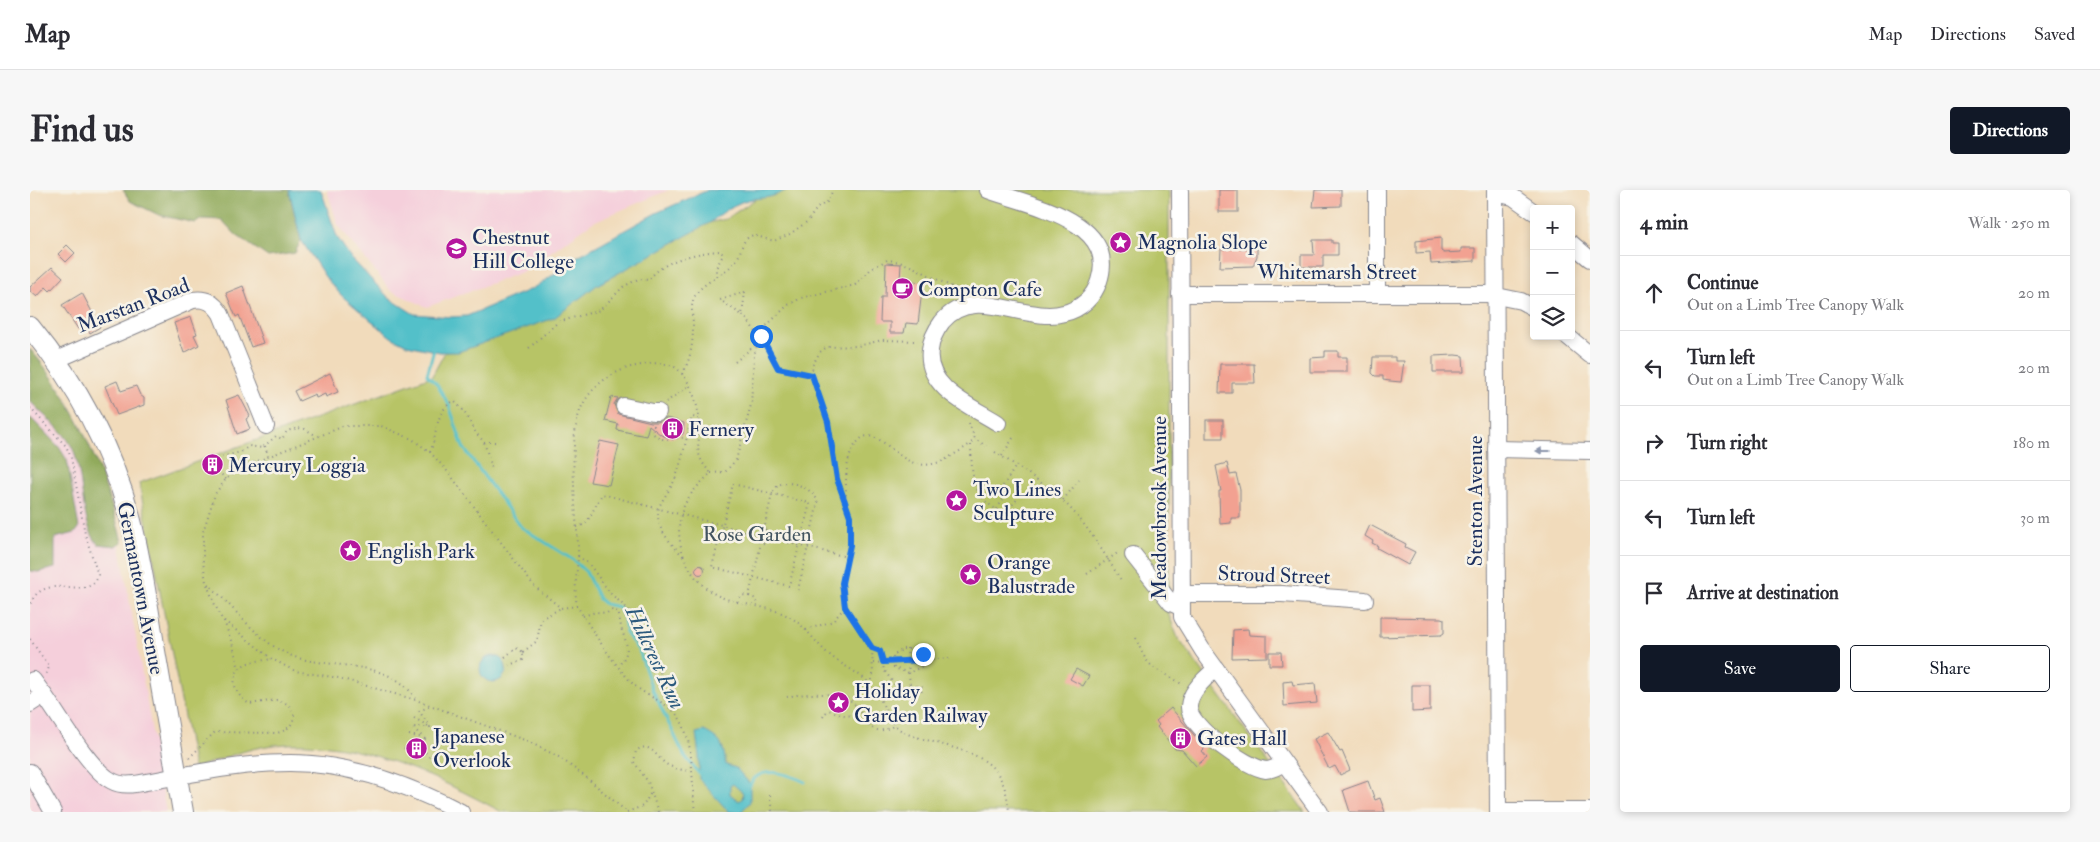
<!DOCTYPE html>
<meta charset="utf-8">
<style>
:root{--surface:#fff;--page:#f7f7f7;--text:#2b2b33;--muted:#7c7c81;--line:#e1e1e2;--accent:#111827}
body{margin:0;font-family:"IM FELL Double Pica",serif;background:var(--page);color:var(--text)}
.controls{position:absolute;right:15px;top:15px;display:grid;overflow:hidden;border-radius:5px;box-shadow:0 2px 8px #0003}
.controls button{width:45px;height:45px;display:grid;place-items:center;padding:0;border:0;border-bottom:1px solid var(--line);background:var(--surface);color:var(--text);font:25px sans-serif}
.stop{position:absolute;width:15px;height:15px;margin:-11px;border:4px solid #1a73e8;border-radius:50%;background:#fff}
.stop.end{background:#1a73e8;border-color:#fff;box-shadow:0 1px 5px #0008}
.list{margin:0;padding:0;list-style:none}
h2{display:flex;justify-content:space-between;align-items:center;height:65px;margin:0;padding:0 20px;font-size:21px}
h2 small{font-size:16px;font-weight:400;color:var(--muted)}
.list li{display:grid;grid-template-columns:32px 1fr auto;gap:15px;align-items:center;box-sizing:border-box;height:75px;padding:0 20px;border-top:1px solid var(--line)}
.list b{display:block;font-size:19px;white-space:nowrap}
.list p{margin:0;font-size:16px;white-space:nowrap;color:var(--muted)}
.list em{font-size:16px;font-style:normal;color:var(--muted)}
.actions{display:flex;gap:10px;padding:15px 20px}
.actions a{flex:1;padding:11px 0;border:1px solid var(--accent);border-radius:5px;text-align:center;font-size:18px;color:var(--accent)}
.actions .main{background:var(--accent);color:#fff}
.icon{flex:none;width:28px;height:28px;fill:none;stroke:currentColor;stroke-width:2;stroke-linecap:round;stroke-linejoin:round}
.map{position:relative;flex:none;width:1560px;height:622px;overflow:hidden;border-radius:5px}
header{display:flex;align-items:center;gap:30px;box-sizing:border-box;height:70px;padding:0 25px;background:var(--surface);border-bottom:1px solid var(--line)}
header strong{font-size:24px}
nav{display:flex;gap:28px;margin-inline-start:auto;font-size:18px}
.intro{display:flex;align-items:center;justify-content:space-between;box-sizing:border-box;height:120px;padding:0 30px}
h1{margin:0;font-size:35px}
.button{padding:12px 22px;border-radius:5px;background:var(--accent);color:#fff;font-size:18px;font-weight:700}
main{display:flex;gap:30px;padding:0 30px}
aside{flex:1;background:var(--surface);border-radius:5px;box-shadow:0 2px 8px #0003}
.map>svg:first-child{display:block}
.built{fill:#f5cfdb}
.green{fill:#b7c466;stroke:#697a62}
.forest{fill:#91aa5b;stroke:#566c5c}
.water{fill:#53c0c9;stroke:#377894;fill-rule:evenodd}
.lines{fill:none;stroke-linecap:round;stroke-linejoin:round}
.stream{stroke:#53c0c9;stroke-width:3}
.building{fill:#f2a191}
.minor-casing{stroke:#86858c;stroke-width:18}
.major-casing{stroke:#86858c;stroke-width:22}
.path{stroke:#86858c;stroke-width:2;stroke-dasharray:1 4;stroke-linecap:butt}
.minor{stroke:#fff;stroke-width:16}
.major{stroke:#fff;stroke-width:20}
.path-bridge{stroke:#86858c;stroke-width:2;stroke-dasharray:1 4;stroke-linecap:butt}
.oneway{fill:#8d97ae}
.route{stroke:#1a73e8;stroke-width:6}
.labels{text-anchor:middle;stroke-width:5;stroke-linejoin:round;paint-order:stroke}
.poi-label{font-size:21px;fill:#1b2f5e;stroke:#f7f3e8;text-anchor:start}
.street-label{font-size:21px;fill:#1b2f5e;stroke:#f7f3e8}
.park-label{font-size:21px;fill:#425460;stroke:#f7f3e8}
.water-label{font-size:22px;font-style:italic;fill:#2c5a7e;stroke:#f7f3e8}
</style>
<header>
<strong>Map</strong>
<nav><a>Map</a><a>Directions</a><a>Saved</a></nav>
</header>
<div class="intro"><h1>Find us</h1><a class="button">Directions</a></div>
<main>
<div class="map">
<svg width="1560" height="622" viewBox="0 0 1560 622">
<rect width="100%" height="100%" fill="#f7f3e8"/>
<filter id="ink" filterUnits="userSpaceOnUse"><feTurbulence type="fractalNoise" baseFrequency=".02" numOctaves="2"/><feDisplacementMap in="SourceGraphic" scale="10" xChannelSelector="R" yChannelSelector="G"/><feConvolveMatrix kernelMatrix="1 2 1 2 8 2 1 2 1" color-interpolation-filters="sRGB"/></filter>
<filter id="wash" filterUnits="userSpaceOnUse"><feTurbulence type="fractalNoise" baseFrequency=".0096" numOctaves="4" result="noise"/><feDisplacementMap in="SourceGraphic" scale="20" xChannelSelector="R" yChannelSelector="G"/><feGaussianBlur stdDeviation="1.12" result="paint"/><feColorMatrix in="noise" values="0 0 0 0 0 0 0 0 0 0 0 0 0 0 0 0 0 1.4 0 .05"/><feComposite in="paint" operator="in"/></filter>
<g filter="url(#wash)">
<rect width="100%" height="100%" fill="#f1dbbb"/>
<g class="built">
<path d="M297,0H639L563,32L492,82L397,117L361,101L308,35Z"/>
<path d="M0,167L88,344L136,622H0Z"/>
</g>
<path class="green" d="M739,0H1139V425L1148,448L1275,622H472C404,586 325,546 244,555C216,558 191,570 164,578L109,293L402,186L415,162L616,47L696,29Z"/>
<g class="forest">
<path d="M93,0H259L271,50L265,63L238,67L206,45L192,30L173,29L165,33L129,25L100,11Z"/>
<path d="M0,159C47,213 74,283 92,352L86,356L68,354C49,332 55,285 42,257C33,239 13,226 0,211Z"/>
<path d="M0,227L29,257L37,270L49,338L45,343L25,348V378L8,382L0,381Z"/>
</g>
<g class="water">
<path d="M259,0H291L307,47L321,68L359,108L384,124L421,127L437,126L499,100L512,93L548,66L626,23L678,0H757C741,8 740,7 723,9C707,11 693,22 681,32L567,95L524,128L428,162H410L377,155L361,147L312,106L296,88L271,50Z"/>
<circle cx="463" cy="479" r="13"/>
<path d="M674,541C694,551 693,557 696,575L706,578L720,594V612L711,622H699L669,589V566L666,543ZM703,594L713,603L712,609L709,611L700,604V596Z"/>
</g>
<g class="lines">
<g class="stream">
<path d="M404,159L397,185L406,193L419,215L433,257L491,337L543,370L556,382L569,409L575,414L589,417L594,427L596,443L610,463L622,499L654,565L671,586"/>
<path d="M719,597C728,573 758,584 775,592"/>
</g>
</g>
<g id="blocks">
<g class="building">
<rect x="1189" y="0" width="19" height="22"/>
<path d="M1285,0H1311V16L1283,17Z"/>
<path d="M1411,48V61L1414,63L1431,62V58H1445V71L1401,74L1400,62L1386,63V51Z"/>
<path d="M1283,50H1302V53H1308V65H1293V77H1271V65H1284Z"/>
<path d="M37,55L45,63L36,72L28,64Z"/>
<path d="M1227,58V66L1223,76L1190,77L1191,59Z"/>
<path d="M856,73L871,74L870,90L893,92L888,134L876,133L874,143H860V132H850L851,107H855Z"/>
<path d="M22,77L33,87L20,101L16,97L7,107L0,101V97Z"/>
<path d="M213,96L233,153L221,157L209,125L206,127L196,103Z"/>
<path d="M52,103L70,137L60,143L56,136L48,139L32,115Z"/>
<path d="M161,127L167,144L164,145L169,155L154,163L144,133Z"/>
<path d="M1295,161H1308V167H1317V182H1280V168L1295,167Z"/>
<path d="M1425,165L1433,166L1434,182H1403V166Z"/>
<path d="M1343,167H1365V171H1374L1371,192L1360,191L1353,190V186H1345L1342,183Z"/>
<path d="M1190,174H1224L1225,193H1202V203H1189Z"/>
<path d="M300,183L308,202L296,207L295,204L286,208L285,204L269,211L264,201Z"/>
<path d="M87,191L91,201L106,196L110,205L114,208V215L87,225L75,196Z"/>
<path d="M209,205L220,226L216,229L220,239L207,244L196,210Z"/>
<path d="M581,207L588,208L584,214L588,224L621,232H628L636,228L654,233L653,244L640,248L631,245L619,235L616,246L587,240L588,234L575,231Z"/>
<rect x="1176" y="230" width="17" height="18"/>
<path d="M570,251L589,255L579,295L560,292Z"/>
<path d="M1197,273L1200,285L1206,284L1210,300V328H1201V333L1190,334L1189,301H1191L1186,276Z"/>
<path d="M1340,335L1376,354L1375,357L1385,362L1378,375L1347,358L1348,356L1342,353L1343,351L1335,346Z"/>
<circle cx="670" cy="380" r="4.5"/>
<path d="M1350,427L1411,428L1414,429V443L1411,445L1350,447Z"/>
<path d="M1218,439L1219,445L1237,446V467L1202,468L1203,440Z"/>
<path d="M1239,462H1251L1252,475H1239Z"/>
<path d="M1046,479L1059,486L1053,496L1040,489Z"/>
<path d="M1262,491L1263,495L1285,493L1287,513L1254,516L1253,492Z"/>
<path d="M1382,495H1400V521L1382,522Z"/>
<path d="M1141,518L1175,558L1172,561L1177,567L1166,576L1152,560L1145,559L1127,537L1129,535L1126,531Z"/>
<path d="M1298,542L1310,562L1312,561L1320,580L1310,585L1305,576L1299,579L1284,549Z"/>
<path d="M1338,591L1345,610L1350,608L1355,622H1320L1313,600Z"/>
</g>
</g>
</g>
<g filter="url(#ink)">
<use href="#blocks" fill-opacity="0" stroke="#86858c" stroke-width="1"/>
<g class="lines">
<defs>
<g id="minor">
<path d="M958,0C998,15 1089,30 1069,91C1064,107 1051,119 1034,123C996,134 943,93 912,132C906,140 901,150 900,160C895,198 941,216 968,233"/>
<path d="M1150,0L1152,427L1173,461L1290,622"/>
<path d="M1347,0V103"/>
<path d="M1465,0L1468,622"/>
<path d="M1465,3L1483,7L1504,22"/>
<path d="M1541,53L1560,69"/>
<path d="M1150,104H1457L1491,111L1504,118"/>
<path d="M1537,146L1560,165"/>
<path d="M26,170L163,110C177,108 184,113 191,124L236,236"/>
<path d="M594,216L623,222H628"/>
<path d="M1466,259L1560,261"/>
<path d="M1103,365L1141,413L1150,417"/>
<path d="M1151,404H1252L1335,410"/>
<path d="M1186,479C1176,487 1160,502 1159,516C1157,536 1217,578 1236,580C1243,580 1248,576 1254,573"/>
<path d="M3,490L14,505"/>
<path d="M0,514L14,505C29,526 60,580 82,591C89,595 97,595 105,594C156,585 209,573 260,573C320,573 379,595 431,622"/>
<path d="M0,582L23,622"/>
<path d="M1468,621H1560"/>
</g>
<path id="major" d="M0,137C47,194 82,259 101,331C112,373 118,418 125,461C134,515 144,568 153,622"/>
</defs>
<use href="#minor" class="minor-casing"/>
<use href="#major" class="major-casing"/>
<g class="path">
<path d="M715,102L712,125L690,110Z"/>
<path d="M731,146L748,178L782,185"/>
<path d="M499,158L528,132L570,120L593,97L608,89L619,90C632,70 668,62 691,61L693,65L686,78V89"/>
<path d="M652,184C661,170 663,152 663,135C663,126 660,117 664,108C671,92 693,86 704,73C713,64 709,50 723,45L744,51L760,44L778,31L787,18L797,12L803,0"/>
<path d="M636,212L659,196"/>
<path d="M0,218L36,256L41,267L55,344L68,385C62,414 13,378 0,415"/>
<path d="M939,233L945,249L956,256"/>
<path d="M624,235L622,243C640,256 640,246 656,248"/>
<path d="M658,243L669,246"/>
<path d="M454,252H469"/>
<path d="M941,255C942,288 941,308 975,324L988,308"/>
<path d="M235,256L238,266"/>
<path d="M400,262C408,245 404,221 424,211L433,220L446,243L454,252L462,278"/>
<path d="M965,262C988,277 1011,291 1031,309C1056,332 1073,362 1091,390"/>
<path d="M972,266L985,245"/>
<path d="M681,283L695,282L706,270L721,215L724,165L732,140L758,115L771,108L825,95L841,79L857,70C883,72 903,90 926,98C941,102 959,93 972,103"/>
<path d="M196,289L186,279L178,283L176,275L182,269L211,262L219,256L232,258L246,246L252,249L257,241L268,238L275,239L287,246"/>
<path d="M703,294L780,313L759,396L682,377Z"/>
<path d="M973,296L986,276"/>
<path d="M816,310C816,289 814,261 833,247C859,239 874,297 923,265C931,260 939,256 945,249"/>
<path d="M1033,310L1049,290"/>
<path d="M967,319L978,301"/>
<path d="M547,337L556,334L572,304L726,344"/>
<circle cx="733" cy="346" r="7"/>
<path d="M734,340L742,304L748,295C761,289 783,298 788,312L768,400"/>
<path d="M739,348L817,367"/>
<path d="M548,366L559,374L580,403L601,422L612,454L635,490L641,519"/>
<path d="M653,366C640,352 622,336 630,315C635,305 643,296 647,284C653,266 657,246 662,227L669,228"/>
<path d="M1057,384L1089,362"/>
<path d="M178,394C204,417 230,454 262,466C300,480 360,468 385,508"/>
<path d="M719,406L726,409L728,416"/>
<path d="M707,412L712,405L719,406L731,353"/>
<path d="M547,416L531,418L504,396L418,282L400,262L382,249L351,236H314L213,277L196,289L185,304L173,342V372L176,392L185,415L192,429L242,469L265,481L309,488L386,510L497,551L529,567L557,588L597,622"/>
<path d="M553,426L566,422L577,423L581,420L588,422C590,428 590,434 592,441C598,456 600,463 588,476"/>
<path d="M194,431L203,456L209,479"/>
<path d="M776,440L803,431L815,417"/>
<path d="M1106,448C1119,484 1126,476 1153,495"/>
<path d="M0,449L19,477L16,485"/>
<path d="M842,458L850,461L854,480L867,498"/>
<path d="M877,458L880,496"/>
<path d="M873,459H885L893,464V476L879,483L864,478L863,466Z"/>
<path d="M493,462L507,451L511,429L531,418"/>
<path d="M475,467L486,458L493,462V470L479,475"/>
<path d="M843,473L922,468"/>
<path d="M841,495L843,484L842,458L820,426L813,406L814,383L822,340L820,326L807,289L798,232L784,193L782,176L790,162L797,157L828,156L852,150L887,151"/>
<path d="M848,505C863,499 875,496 891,496L893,499L891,502L866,505L861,500"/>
<path d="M757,507C770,503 807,502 818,509C837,520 835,553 865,535"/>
<path d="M793,527L798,520C811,523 818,530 830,521"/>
<path d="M384,528L398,536"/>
<path d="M379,545L393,548"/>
<path d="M395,549L382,537H400L389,521L401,516"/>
<path d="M395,549L392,558L399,567"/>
<path d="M374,558C381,562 386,566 394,561"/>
<path d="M159,568L185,542L246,543C257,541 264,535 264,524L258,514L246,510L220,514C205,507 197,485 214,475C222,470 233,471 242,469"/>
<path d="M740,605L742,622"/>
<path d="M597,622L613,616L622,601"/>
<path d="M628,622L618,592L604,572L606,561C620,550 626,567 636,574C643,578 651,580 659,581"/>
<path d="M665,622C661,593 665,558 651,531C642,513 617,508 603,494C581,471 564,443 547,416C543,396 549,376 548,356C546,320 537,247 552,216C562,196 580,183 601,177C615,174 634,170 646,178C662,190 669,218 670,237C670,247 666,257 670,267C672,273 676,278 681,283C668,295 655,308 651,325C643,356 661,395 691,407C715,417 745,415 766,431C779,441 788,456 801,466C813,476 830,483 841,495C854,509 855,530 872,541C880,546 891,548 900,551C945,564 975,568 979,622"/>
</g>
<use href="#minor" class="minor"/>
<use href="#major" class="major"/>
<path class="path-bridge" d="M705,172L731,150V146C723,142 720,130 712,125"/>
</g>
<defs><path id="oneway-solid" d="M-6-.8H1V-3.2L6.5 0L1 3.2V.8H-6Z" transform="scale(1.25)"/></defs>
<use class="oneway" href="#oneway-solid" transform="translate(1513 261) rotate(-180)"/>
</g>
<g class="lines" filter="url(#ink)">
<path class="route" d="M731,146L748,178L782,185L798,232L807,289L820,326V355L812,393L815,417L842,458L850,461L853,472L894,470L893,464"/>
</g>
<defs>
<symbol id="sight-disc" viewBox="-11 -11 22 22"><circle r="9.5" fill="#b5179e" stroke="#f7f3e8"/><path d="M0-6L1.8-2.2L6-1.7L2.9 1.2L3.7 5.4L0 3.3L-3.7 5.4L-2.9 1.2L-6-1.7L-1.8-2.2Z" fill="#fff"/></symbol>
<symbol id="university-disc" viewBox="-11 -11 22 22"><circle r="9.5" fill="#b5179e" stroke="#f7f3e8"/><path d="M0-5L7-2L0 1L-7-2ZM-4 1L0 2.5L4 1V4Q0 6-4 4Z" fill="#fff"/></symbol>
<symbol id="cafe-disc" viewBox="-11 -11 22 22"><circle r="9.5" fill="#b5179e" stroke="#f7f3e8"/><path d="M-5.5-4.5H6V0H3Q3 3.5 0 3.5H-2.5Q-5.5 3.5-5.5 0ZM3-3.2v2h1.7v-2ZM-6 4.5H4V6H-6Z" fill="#fff"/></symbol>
<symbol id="building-disc" viewBox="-11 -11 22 22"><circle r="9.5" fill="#b5179e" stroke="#f7f3e8"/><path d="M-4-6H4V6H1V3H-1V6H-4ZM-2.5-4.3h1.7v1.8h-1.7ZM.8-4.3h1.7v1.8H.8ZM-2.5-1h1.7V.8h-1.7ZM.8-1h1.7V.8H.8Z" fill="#fff"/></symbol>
</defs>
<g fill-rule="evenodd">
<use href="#sight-disc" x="1078" y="40" width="25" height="25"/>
<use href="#university-disc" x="414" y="46" width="25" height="25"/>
<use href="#cafe-disc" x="860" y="86" width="25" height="25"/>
<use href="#building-disc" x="630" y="226" width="25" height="25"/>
<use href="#building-disc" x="170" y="262" width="25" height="25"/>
<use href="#sight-disc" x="914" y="298" width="25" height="25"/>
<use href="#sight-disc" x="308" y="348" width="25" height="25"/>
<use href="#sight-disc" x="928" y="372" width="25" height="25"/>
<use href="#sight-disc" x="796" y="500" width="25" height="25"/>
<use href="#building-disc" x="1138" y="536" width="25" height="25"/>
<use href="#building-disc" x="374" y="546" width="25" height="25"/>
</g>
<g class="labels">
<g class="poi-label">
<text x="442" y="54">Chestnut<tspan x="442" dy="24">Hill College</tspan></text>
<text x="1107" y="59">Magnolia Slope</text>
<text x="888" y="106">Compton Cafe</text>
<text x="658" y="246">Fernery</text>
<text x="198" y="282">Mercury Loggia</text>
<text x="943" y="306">Two Lines<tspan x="943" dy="24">Sculpture</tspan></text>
<text x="337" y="368">English Park</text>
<text x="957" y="379">Orange<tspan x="957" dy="24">Balustrade</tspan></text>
<text x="824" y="508">Holiday<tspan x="824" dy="24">Garden Railway</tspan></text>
<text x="403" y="553">Japanese<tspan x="403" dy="24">Overlook</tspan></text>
<text x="1167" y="555">Gates Hall</text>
</g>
<g class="street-label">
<text x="1307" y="89">Whitemarsh Street</text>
<text transform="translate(103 115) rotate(-21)" y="7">Marstan Road</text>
<text transform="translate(1445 311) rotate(-90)" y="7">Stenton Avenue</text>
<text transform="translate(1129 318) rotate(-90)" y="7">Meadowbrook Avenue</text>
<text transform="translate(1244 385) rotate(2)" y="7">Stroud Street</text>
<text transform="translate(111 398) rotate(79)" y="7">Germantown Avenue</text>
</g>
<g class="park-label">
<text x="727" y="351">Rose Garden</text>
</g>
<g class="water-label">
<text transform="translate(626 467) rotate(65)" y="8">Hillcrest Run</text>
</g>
</g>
</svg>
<div class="controls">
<button>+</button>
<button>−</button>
<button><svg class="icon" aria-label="layers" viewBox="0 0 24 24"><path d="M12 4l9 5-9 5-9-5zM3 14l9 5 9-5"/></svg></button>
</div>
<div class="stop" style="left:731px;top:146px"></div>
<div class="stop end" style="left:893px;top:464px"></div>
</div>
<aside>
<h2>4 min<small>Walk · 250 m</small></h2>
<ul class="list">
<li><svg class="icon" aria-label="ahead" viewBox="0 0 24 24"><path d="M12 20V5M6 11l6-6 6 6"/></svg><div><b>Continue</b><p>Out on a Limb Tree Canopy Walk</p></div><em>20 m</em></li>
<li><svg class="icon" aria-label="left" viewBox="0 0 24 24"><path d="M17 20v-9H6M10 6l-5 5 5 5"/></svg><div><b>Turn left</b><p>Out on a Limb Tree Canopy Walk</p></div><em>20 m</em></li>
<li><svg class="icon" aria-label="right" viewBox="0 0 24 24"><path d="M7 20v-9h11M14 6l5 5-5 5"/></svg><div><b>Turn right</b></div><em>180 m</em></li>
<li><svg class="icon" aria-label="left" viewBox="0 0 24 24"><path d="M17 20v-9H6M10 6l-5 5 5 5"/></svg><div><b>Turn left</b></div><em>30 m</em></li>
<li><svg class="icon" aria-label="arrive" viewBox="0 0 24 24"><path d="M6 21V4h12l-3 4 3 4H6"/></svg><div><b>Arrive at destination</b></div></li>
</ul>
<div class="actions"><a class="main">Save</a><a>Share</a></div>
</aside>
</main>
